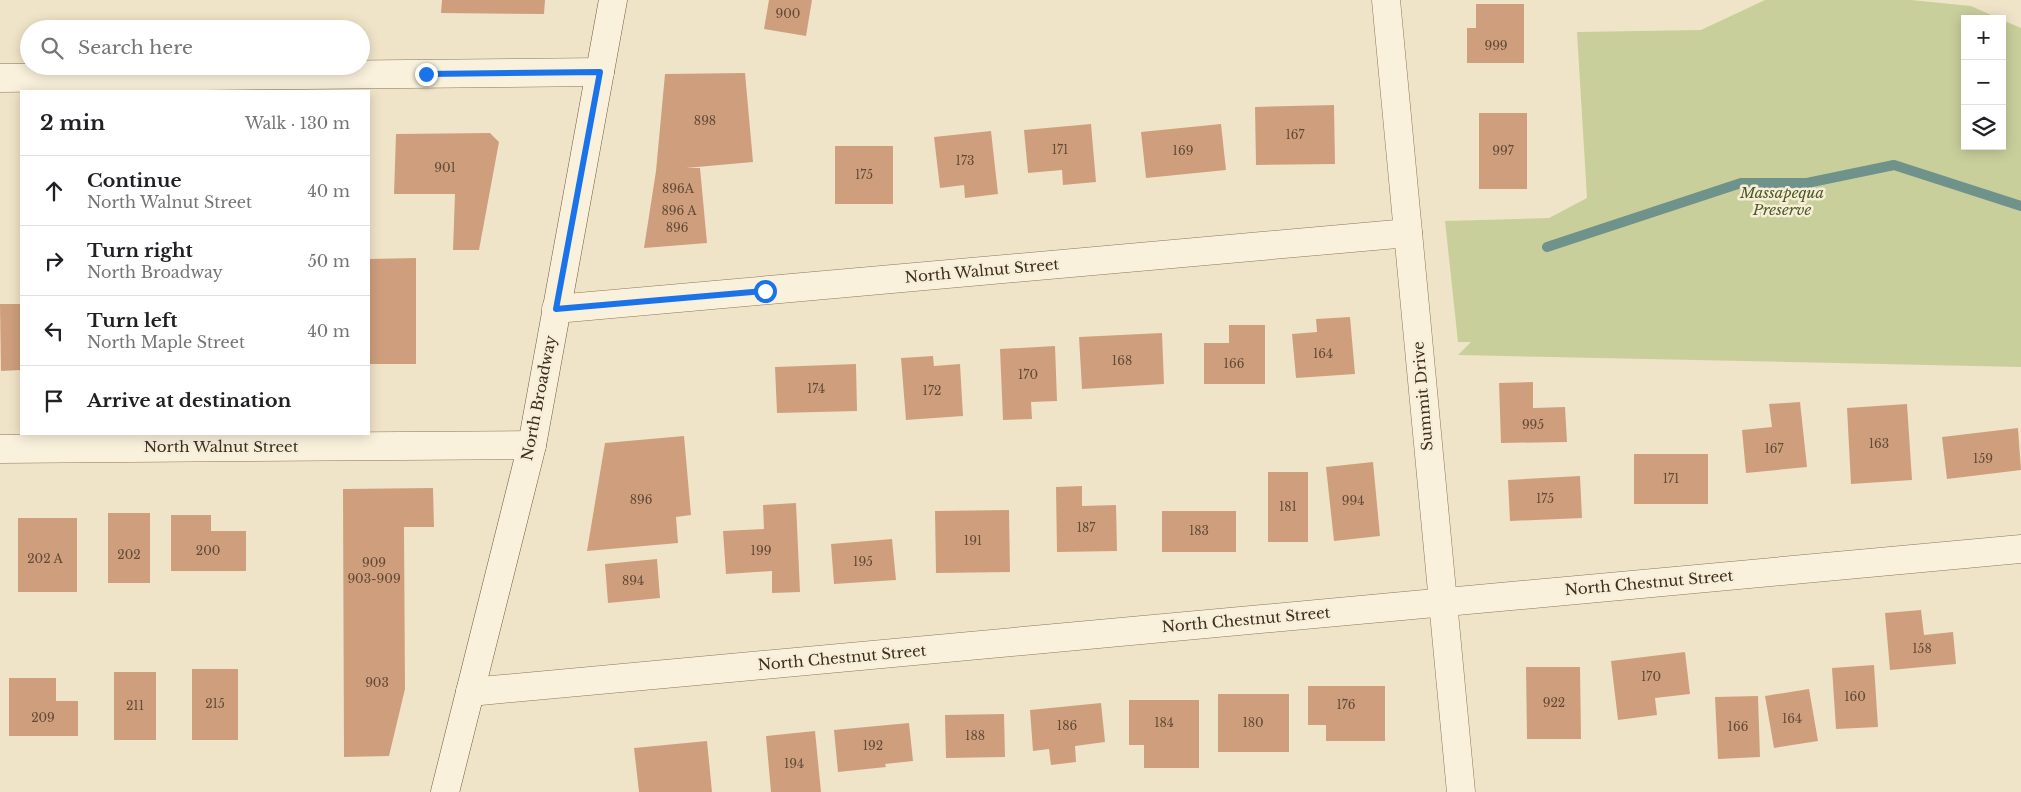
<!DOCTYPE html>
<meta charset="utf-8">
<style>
:root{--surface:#fff;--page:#f2f2f2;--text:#202124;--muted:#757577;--line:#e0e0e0}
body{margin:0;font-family:"Libre Baskerville",serif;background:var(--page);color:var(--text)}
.controls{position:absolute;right:15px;top:15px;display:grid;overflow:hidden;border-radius:0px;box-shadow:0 2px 12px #0003}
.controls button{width:45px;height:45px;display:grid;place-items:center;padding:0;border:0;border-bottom:1px solid var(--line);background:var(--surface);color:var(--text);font:25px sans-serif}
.stop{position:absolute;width:15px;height:15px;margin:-11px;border:4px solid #1a73e8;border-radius:50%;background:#fff}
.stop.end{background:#1a73e8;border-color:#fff;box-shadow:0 1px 5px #0008}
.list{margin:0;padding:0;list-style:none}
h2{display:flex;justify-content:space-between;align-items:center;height:65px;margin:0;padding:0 20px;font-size:21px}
h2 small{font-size:16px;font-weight:400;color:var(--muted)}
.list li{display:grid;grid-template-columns:32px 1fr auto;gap:15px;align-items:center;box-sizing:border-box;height:70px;padding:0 20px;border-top:1px solid var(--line)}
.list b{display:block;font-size:19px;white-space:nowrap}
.list p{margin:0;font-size:16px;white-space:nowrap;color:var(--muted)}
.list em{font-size:16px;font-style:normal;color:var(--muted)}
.icon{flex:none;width:28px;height:28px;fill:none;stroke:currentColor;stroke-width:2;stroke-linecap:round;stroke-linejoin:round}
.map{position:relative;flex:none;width:2021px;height:792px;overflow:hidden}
.search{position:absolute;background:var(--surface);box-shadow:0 2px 12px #0003;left:20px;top:20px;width:350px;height:55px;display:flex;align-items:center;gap:12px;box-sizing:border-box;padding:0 18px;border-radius:28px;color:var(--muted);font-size:19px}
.panel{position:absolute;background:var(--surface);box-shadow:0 2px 12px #0003;left:20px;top:90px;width:350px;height:345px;border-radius:0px}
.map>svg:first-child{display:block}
.green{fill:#c9cf9b}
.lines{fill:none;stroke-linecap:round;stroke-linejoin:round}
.stream{stroke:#6f938a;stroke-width:10}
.building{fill:#cf9f7d}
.street-casing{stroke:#8d765c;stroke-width:29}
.secondary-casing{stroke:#6f573f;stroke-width:29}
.street{stroke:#faf1dc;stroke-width:28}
.secondary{stroke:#faf1dc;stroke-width:28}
.route{stroke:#1a73e8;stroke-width:6}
.labels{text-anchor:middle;stroke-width:5;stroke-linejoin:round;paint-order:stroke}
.number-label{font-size:12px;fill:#624a37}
.park-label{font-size:15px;font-style:italic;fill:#4d5a26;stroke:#f7eed8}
.street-label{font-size:15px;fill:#3d2e20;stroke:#f7eed8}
</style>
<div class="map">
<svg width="2021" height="792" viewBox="0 0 2021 792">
<rect width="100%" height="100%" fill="#f0e4c8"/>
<path class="green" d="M1765,0H1911L1971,6L2000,19H1965V146H2002V20L2021,28V367L1458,355L1471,342H1458L1445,221L1549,218L1587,198L1577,32L1701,30Z"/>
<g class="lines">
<path class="stream" d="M1547,247L1741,183H1807L1894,165L2021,206"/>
</g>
<g class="building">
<path d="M442,0H545L544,14L441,13Z"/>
<path d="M769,0H812L806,36L764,29Z"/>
<path d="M1476,4H1524V63H1467V28H1476Z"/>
<path d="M745,73L753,162L686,168H700L707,243L644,248L656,171L665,74Z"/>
<path d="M1334,105L1335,164L1256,165L1255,107Z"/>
<rect x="1479" y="113" width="48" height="76"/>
<path d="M1091,124L1096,182L1063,185L1062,170L1028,173L1024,130Z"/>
<path d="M1221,124L1226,170L1146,178L1141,132Z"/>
<path d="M991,131L998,194L965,198L964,185L940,188L934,137Z"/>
<path d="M490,133L499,142L479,250H453L455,194H394L396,134Z"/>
<rect x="835" y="146" width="58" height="58"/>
<path d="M416,258V364H369V259Z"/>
<path d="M0,304H21V370L1,371Z"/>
<path d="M1350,317L1355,374L1296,378L1292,334L1317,332L1316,319Z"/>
<path d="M1229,325H1265V384H1204V343H1229Z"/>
<path d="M1162,333L1164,384L1082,389L1079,337Z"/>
<path d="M1055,346L1057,401L1031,402L1032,419L1003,420L1000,349Z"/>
<path d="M933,356L934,366L960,364L963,416L906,420L901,358Z"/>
<path d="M856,364L857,411L777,413L775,367Z"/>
<path d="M1533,382V408L1565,407L1567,442L1501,443L1499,383Z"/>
<path d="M1800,402L1807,467L1746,473L1742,430L1772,427L1769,404Z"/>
<path d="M1907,404L1912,480L1851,484L1847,408Z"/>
<path d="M2018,428L2021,470L1947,479L1942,437Z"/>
<path d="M684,436L691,515L676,517L678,543L587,551L605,443Z"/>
<rect x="1634" y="454" width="74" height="50"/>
<path d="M1373,462L1380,536L1334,541L1326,467Z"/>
<rect x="1268" y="472" width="40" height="70"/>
<path d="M1580,476L1582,518L1510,521L1508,480Z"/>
<path d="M1082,486V506L1116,505L1117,551L1057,552L1056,487Z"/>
<path d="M433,488L434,527H404L405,689L389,756L344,757L343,489Z"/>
<path d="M796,503L800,592L772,593V571L726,574L723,531L764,529L763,505Z"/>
<path d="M1009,510L1010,572L936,573L935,511Z"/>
<rect x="1162" y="511" width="74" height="41"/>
<rect x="108" y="513" width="42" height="70"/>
<path d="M171,515H211V531H246V571H171Z"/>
<rect x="18" y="518" width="59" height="74"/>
<path d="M892,539L896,580L834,584L831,544Z"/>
<path d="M657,559L660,598L608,603L605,564Z"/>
<path d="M1921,610L1924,635L1953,632L1956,664L1890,670L1885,613Z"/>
<path d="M1685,652L1690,694L1655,698L1657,715L1618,720L1611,661Z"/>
<path d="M1874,665L1878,727L1836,729L1832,668Z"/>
<path d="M1526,667H1580L1581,739H1527Z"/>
<rect x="192" y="669" width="46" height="71"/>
<rect x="114" y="672" width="42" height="68"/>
<path d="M9,678H56V701H78V736H9Z"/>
<path d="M1308,686H1385V741H1326V725H1308Z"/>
<path d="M1809,689L1818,741L1774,748L1765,696Z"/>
<rect x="1218" y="694" width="71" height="58"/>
<path d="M1758,696L1760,757L1718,759L1715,697Z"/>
<path d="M1129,700H1199V768H1144V745H1129Z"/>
<path d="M1101,703L1105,742L1075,746L1076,762L1051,765L1049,749L1033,751L1030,710Z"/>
<path d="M1004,714L1005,757L946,758L945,715Z"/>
<path d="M909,723L913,761L885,764L886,767L838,772L834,730Z"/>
<path d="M815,731L821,792H771L766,736Z"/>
<path d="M707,741L712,792H639L634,748Z"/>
</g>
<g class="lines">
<defs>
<g id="street">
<path d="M1386,0L1461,792"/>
<path d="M0,78L600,72"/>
<path d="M556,309L1408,233"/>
<path d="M0,449L532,445"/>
<path d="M470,692L2021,549"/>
</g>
<path id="secondary" d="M445,792L532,445L613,0"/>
</defs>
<use href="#street" class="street-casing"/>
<use href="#secondary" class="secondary-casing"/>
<use href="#street" class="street"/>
<use href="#secondary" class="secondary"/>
</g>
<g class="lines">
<path class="route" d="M426,74L600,72L556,309L765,291"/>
</g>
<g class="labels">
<g class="number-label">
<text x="788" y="18">900</text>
<text x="1496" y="50">999</text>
<text x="705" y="125">898</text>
<text x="1295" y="139">167</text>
<text x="1060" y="154">171</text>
<text x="1183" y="155">169</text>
<text x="1503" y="155">997</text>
<text x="965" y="165">173</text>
<text x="445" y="172">901</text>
<text x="864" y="179">175</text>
<text x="678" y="193">896A</text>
<text x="679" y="215">896 A</text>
<text x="677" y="232">896</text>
<text x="1323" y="358">164</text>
<text x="1122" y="365">168</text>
<text x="1234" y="368">166</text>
<text x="1028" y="379">170</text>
<text x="816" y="393">174</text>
<text x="932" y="395">172</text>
<text x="1533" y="429">995</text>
<text x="1879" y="448">163</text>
<text x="1774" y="453">167</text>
<text x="1983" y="463">159</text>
<text x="1671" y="483">171</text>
<text x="1545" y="503">175</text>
<text x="641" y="504">896</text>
<text x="1353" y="505">994</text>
<text x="1288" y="511">181</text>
<text x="1086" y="532">187</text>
<text x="1199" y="535">183</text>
<text x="973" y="545">191</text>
<text x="208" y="555">200</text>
<text x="761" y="555">199</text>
<text x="129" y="559">202</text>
<text x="45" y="563">202 A</text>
<text x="863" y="566">195</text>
<text x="374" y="567">909</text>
<text x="374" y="583">903-909</text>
<text x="633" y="585">894</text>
<text x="1922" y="653">158</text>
<text x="1651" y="681">170</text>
<text x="377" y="687">903</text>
<text x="1855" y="701">160</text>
<text x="1554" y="707">922</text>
<text x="215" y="708">215</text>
<text x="1346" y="709">176</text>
<text x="135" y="710">211</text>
<text x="43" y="722">209</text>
<text x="1792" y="723">164</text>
<text x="1164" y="727">184</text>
<text x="1253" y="727">180</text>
<text x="1067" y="730">186</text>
<text x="1738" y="731">166</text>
<text x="975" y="740">188</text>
<text x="873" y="750">192</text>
<text x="794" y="768">194</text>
</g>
<g class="park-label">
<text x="1782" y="198">Massapequa<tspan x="1782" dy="17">Preserve</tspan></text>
</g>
<g class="street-label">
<text transform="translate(982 271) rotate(-5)" y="5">North Walnut Street</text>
<text transform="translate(1423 396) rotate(-95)" y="5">Summit Drive</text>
<text transform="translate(539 398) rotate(-79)" y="5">North Broadway</text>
<text x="221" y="452">North Walnut Street</text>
<text transform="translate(1649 583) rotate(-5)" y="5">North Chestnut Street</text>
<text transform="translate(1246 620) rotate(-5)" y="5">North Chestnut Street</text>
<text transform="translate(842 658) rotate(-5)" y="5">North Chestnut Street</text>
</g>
</g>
</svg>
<div class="controls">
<button>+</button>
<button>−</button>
<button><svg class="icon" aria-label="layers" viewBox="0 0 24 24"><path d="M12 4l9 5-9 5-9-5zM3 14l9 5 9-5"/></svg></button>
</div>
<div class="stop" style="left:765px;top:291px"></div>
<div class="stop end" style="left:426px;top:74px"></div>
<div class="search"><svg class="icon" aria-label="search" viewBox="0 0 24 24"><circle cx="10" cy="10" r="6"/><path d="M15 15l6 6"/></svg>Search here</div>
<section class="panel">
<h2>2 min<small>Walk · 130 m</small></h2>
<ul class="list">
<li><svg class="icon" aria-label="ahead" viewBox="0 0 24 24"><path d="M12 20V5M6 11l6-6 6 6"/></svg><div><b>Continue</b><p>North Walnut Street</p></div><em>40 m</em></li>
<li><svg class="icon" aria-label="right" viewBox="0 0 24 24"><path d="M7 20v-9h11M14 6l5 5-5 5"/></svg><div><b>Turn right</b><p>North Broadway</p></div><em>50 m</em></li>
<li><svg class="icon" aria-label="left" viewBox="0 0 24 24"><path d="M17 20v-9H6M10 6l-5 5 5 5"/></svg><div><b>Turn left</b><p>North Maple Street</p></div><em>40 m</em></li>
<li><svg class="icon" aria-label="arrive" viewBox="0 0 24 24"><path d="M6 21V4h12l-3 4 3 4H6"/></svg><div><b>Arrive at destination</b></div></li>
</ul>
</section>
</div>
